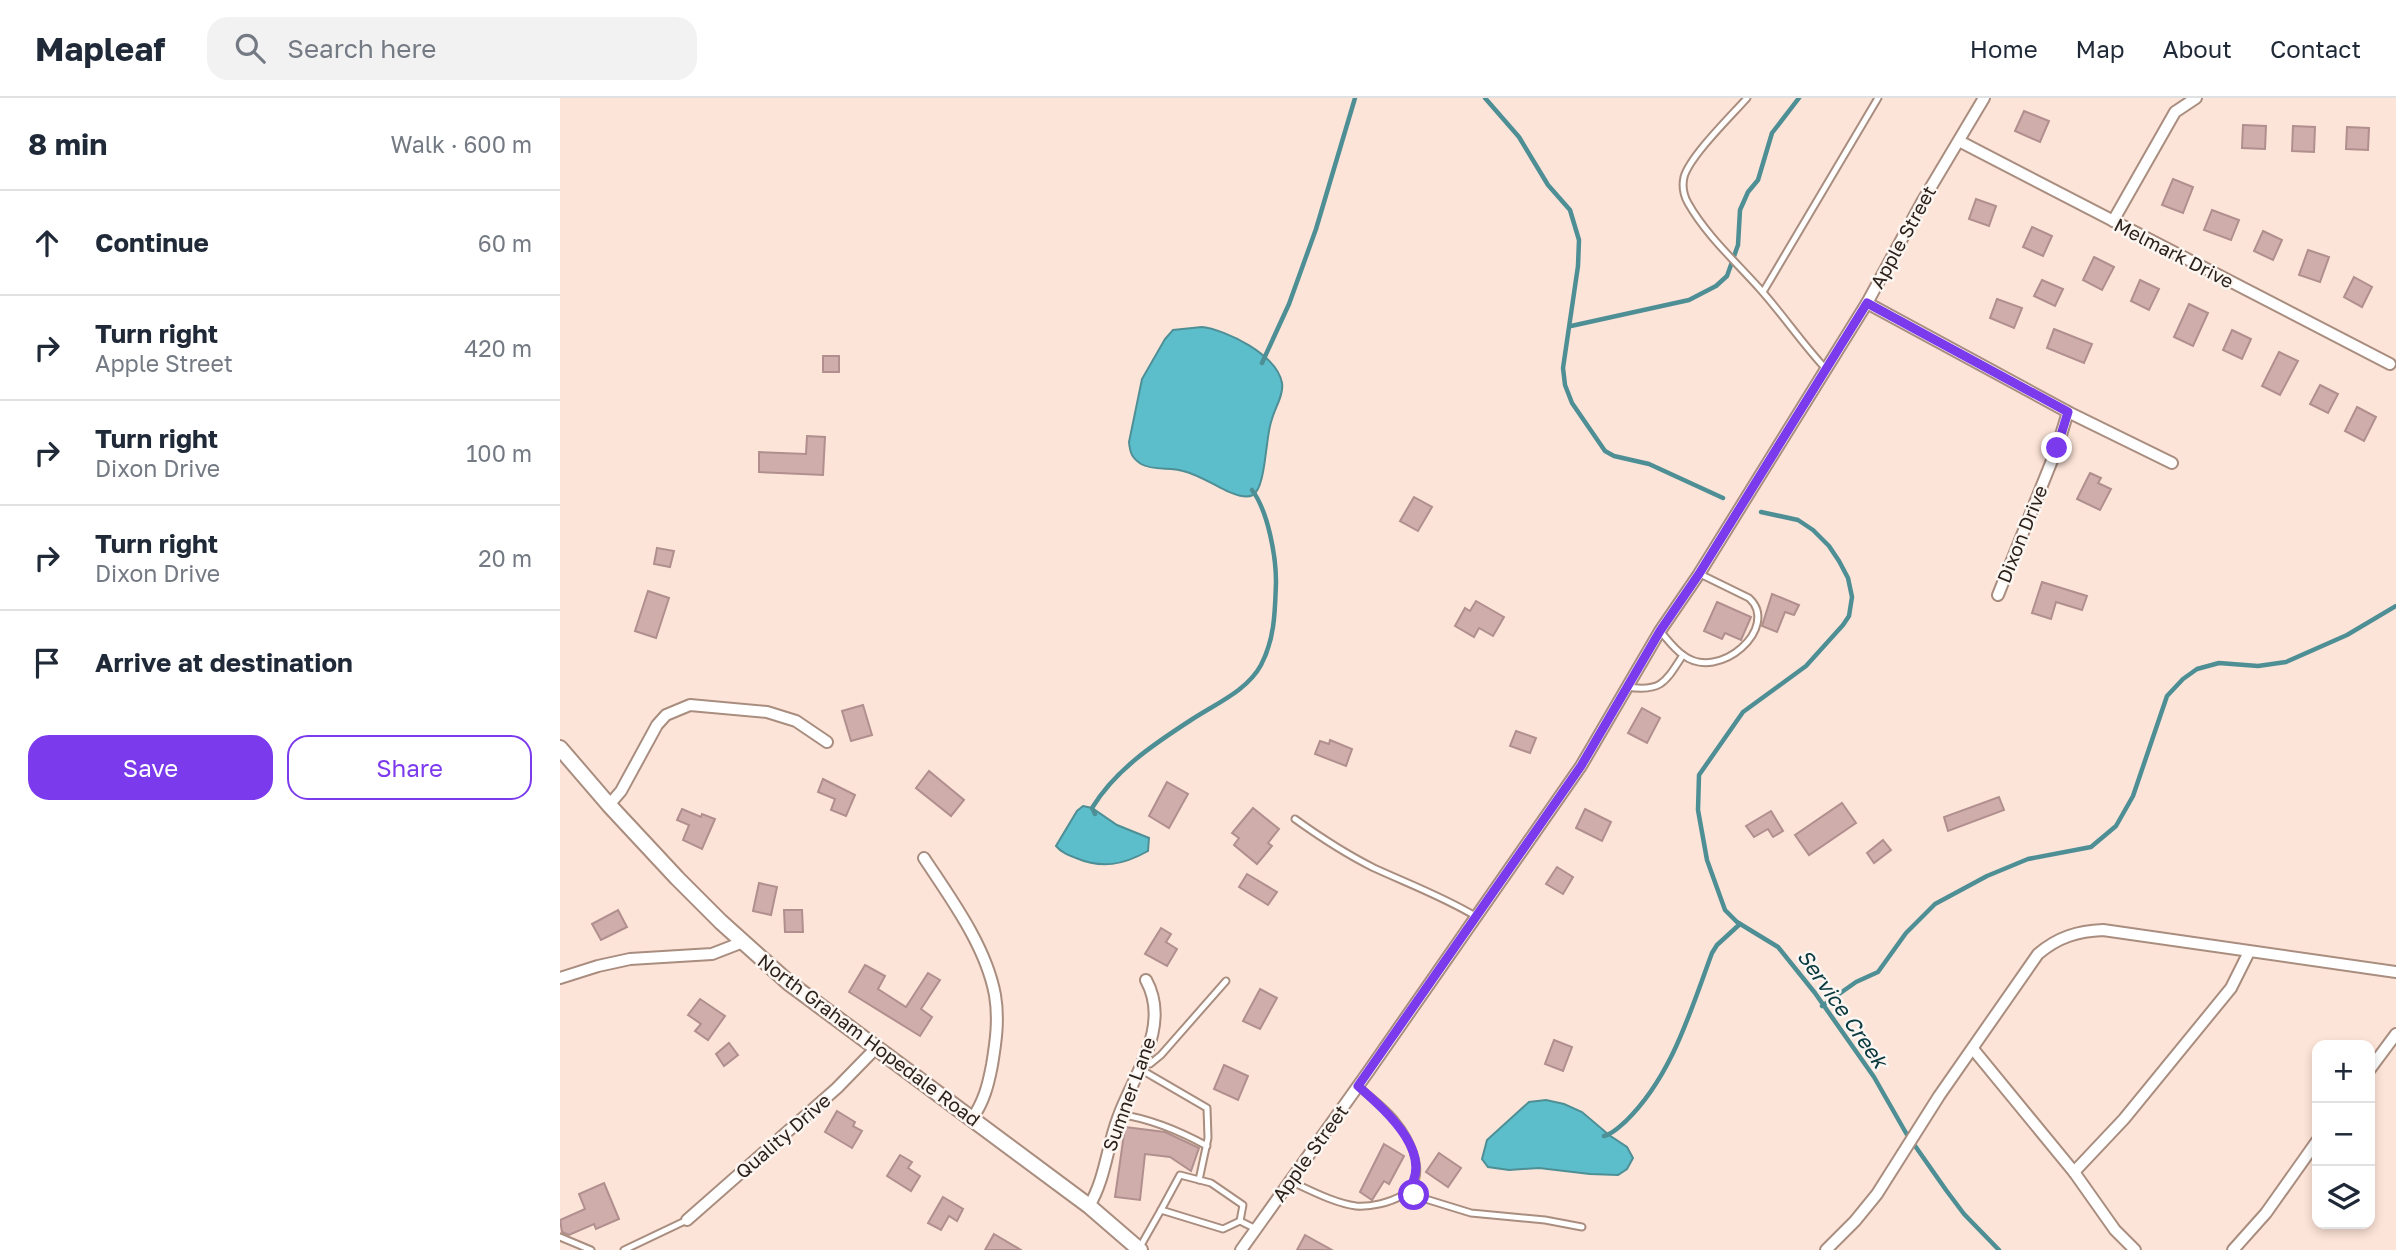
<!DOCTYPE html>
<meta charset="utf-8">
<style>
:root{--surface:#fff;--page:#f2f2f3;--text:#1f2937;--muted:#747a83;--line:#e0e1e3;--accent:#7c3aed}
body{margin:0;font-family:"Golos Text",sans-serif;background:var(--page);color:var(--text)}
.controls{position:absolute;right:21px;bottom:21px;display:grid;overflow:hidden;border-radius:14px;box-shadow:0 4px 10px #0003}
.controls button{width:63px;height:63px;display:grid;place-items:center;padding:0;border:0;border-bottom:2px solid var(--line);background:var(--surface);color:var(--text);font:35px sans-serif}
.stop{position:absolute;width:21px;height:21px;margin:-16px;border:5px solid #7c3aed;border-radius:50%;background:#fff}
.stop.end{background:#7c3aed;border-color:#fff;box-shadow:0 2px 7px #0008}
.list{margin:0;padding:0;list-style:none}
h2{display:flex;justify-content:space-between;align-items:center;height:91px;margin:0;padding:0 28px;font-size:30px}
h2 small{font-size:23px;font-weight:400;color:var(--muted)}
.list li{display:grid;grid-template-columns:46px 1fr auto;gap:21px;align-items:center;box-sizing:border-box;height:105px;padding:0 28px;border-top:2px solid var(--line)}
.list b{display:block;font-size:26px;white-space:nowrap}
.list p{margin:0;font-size:23px;white-space:nowrap;color:var(--muted)}
.list em{font-size:23px;font-style:normal;color:var(--muted)}
.actions{display:flex;gap:14px;padding:21px 28px}
.actions a{flex:1;padding:16px 0;border:2px solid var(--accent);border-radius:21px;text-align:center;font-size:24px;color:var(--accent)}
.actions .main{background:var(--accent);color:#fff}
.icon{flex:none;width:38px;height:38px;fill:none;stroke:currentColor;stroke-width:2;stroke-linecap:round;stroke-linejoin:round}
.map{position:relative;flex:none;width:1836px;height:1152px;overflow:hidden}
header{display:flex;align-items:center;gap:42px;box-sizing:border-box;height:98px;padding:0 35px;background:var(--surface);border-bottom:2px solid var(--line)}
header strong{font-size:33px}
nav{display:flex;gap:38px;margin-inline-start:auto;font-size:24px}
.search{width:490px;height:63px;background:var(--page);display:flex;align-items:center;gap:18px;box-sizing:border-box;padding:0 24px;border-radius:21px;color:var(--muted);font-size:26px}
main{display:flex}
aside{flex:1;background:var(--surface)}
.map>svg:first-child{display:block}
.water{fill:#5cbecb;stroke:#4e8f96;stroke-width:2}
.lines{fill:none;stroke-linecap:round;stroke-linejoin:round}
.stream{stroke:#4e8f96;stroke-width:4.5}
.building{fill:#ceadab;stroke:#b08f8e;stroke-width:2}
.service-casing{stroke:#a98d7f;stroke-width:9}
.minor-casing{stroke:#a98d7f;stroke-width:14}
.tertiary-casing{stroke:#a98d7f;stroke-width:18}
.service{stroke:#fff;stroke-width:5}
.minor{stroke:#fff;stroke-width:10}
.tertiary{stroke:#fff;stroke-width:14}
.route{stroke:#7c3aed;stroke-width:9}
.labels{text-anchor:middle;stroke-width:5;stroke-linejoin:round;paint-order:stroke}
.street-label{font-size:19px;fill:#2c211b;stroke:#fcf6f2}
.water-label{font-size:21px;font-style:italic;fill:#0a3a40;stroke:#fcf6f2}
</style>
<header>
<strong>Mapleaf</strong>
<div class="search"><svg class="icon" aria-label="search" viewBox="0 0 24 24"><circle cx="10" cy="10" r="6"/><path d="M15 15l6 6"/></svg>Search here</div>
<nav><a>Home</a><a>Map</a><a>About</a><a>Contact</a></nav>
</header>
<main>
<aside>
<h2>8 min<small>Walk · 600 m</small></h2>
<ul class="list">
<li><svg class="icon" aria-label="ahead" viewBox="0 0 24 24"><path d="M12 20V5M6 11l6-6 6 6"/></svg><div><b>Continue</b></div><em>60 m</em></li>
<li><svg class="icon" aria-label="right" viewBox="0 0 24 24"><path d="M7 20v-9h11M14 6l5 5-5 5"/></svg><div><b>Turn right</b><p>Apple Street</p></div><em>420 m</em></li>
<li><svg class="icon" aria-label="right" viewBox="0 0 24 24"><path d="M7 20v-9h11M14 6l5 5-5 5"/></svg><div><b>Turn right</b><p>Dixon Drive</p></div><em>100 m</em></li>
<li><svg class="icon" aria-label="right" viewBox="0 0 24 24"><path d="M7 20v-9h11M14 6l5 5-5 5"/></svg><div><b>Turn right</b><p>Dixon Drive</p></div><em>20 m</em></li>
<li><svg class="icon" aria-label="arrive" viewBox="0 0 24 24"><path d="M6 21V4h12l-3 4 3 4H6"/></svg><div><b>Arrive at destination</b></div></li>
</ul>
<div class="actions"><a class="main">Save</a><a>Share</a></div>
</aside>
<div class="map">
<svg width="1836" height="1152" viewBox="0 0 1836 1152">
<rect width="100%" height="100%" fill="#fde4d8"/>
<g class="water">
<path d="M642,229C667,232 717,257 722,285C724,296 715,310 712,321C709,329 708,338 707,347C705,359 703,391 693,397C685,401 674,396 667,393C652,386 639,377 623,373C610,369 593,373 581,366C572,360 570,355 569,344L582,281L605,241L613,232Z"/>
<path d="M523,708L532,710L557,727L589,740L588,753C563,767 542,771 516,760C508,757 502,755 496,748L517,713Z"/>
<path d="M986,1002L1004,1006L1022,1014L1049,1037L1067,1049L1073,1060L1067,1071L1058,1077L1030,1076L979,1070L949,1072L928,1069L922,1061L927,1042L969,1004Z"/>
</g>
<g class="lines">
<g class="stream">
<path d="M925,0L959,39L988,87L1010,112L1019,142L1018,168L1003,270L1005,287L1012,305L1045,353L1054,358L1089,366L1163,400"/>
<path d="M1011,228L1129,202L1156,188L1167,178L1178,147L1180,112L1188,94L1198,82L1212,35L1239,0"/>
<path d="M702,265L729,206L756,131L795,0"/>
<path d="M1201,414L1238,422L1253,432L1269,448L1279,463L1288,480L1292,499L1289,518L1283,527L1246,568L1183,614L1139,677L1138,712L1147,762L1165,812L1177,824L1218,849L1255,895L1314,979L1346,1035L1386,1092L1404,1116L1439,1152"/>
<path d="M535,716L532,710C555,672 594,646 631,622C655,606 687,593 701,567C715,540 715,513 716,484C716,458 708,413 692,392"/>
<path d="M1262,908L1296,884L1318,874L1346,835L1375,806L1427,778L1468,761L1531,749L1556,728L1573,698L1607,598L1623,581L1637,571L1659,565L1698,568L1726,564L1787,537L1836,508"/>
<path d="M1044,1038C1053,1036 1059,1029 1066,1023C1112,978 1130,914 1152,855L1157,847L1180,826"/>
</g>
</g>
<g class="building">
<path d="M1464,13L1489,23L1480,44L1455,33Z"/>
<path d="M1683,27L1706,28L1705,51L1682,50Z"/>
<path d="M1733,28L1755,29L1754,54L1732,53Z"/>
<path d="M1787,29L1809,30L1808,52L1786,51Z"/>
<path d="M1613,81L1633,89L1623,115L1602,107Z"/>
<path d="M1416,101L1436,108L1429,128L1409,121Z"/>
<path d="M1652,112L1679,122L1671,142L1644,132Z"/>
<path d="M1472,129L1492,138L1483,158L1463,149Z"/>
<path d="M1703,133L1722,142L1713,162L1694,153Z"/>
<path d="M1748,152L1769,159L1760,184L1739,177Z"/>
<path d="M1534,159L1554,169L1542,192L1523,182Z"/>
<path d="M1794,179L1812,189L1802,209L1784,199Z"/>
<path d="M1482,182L1503,191L1495,208L1474,198Z"/>
<path d="M1580,182L1599,191L1589,212L1571,203Z"/>
<path d="M1437,201L1462,210L1454,230L1430,220Z"/>
<path d="M1629,206L1648,215L1633,248L1614,239Z"/>
<path d="M1494,231L1532,246L1524,265L1487,250Z"/>
<path d="M1672,232L1691,241L1682,261L1663,252Z"/>
<path d="M1719,254L1738,263L1720,297L1702,288Z"/>
<rect x="263" y="258" width="16" height="16"/>
<path d="M1760,287L1778,296L1768,315L1750,306Z"/>
<path d="M1797,309L1816,319L1804,343L1785,333Z"/>
<path d="M247,338L265,339L263,377L199,374V354L246,356Z"/>
<path d="M1530,375L1541,380L1538,385L1551,391L1540,412L1517,401Z"/>
<path d="M854,399L872,409L858,433L840,423Z"/>
<path d="M97,450L114,453L110,469L94,466Z"/>
<path d="M1482,484L1527,498L1522,512L1496,504L1491,521L1472,515Z"/>
<path d="M88,493L109,500L96,540L75,533Z"/>
<path d="M1212,496L1239,507L1234,517L1225,514L1217,534L1202,528Z"/>
<path d="M916,503L944,519L933,538L919,530L914,539L895,528L905,510L910,513Z"/>
<path d="M1157,504L1191,519L1181,542L1165,535L1162,541L1144,533Z"/>
<path d="M303,607L312,637L291,643L282,613Z"/>
<path d="M1082,610L1100,620L1087,645L1068,635Z"/>
<path d="M956,633L976,640L970,655L950,648Z"/>
<path d="M770,642L792,651L786,668L755,656L760,643L769,646Z"/>
<path d="M369,673L404,702L391,718L356,690Z"/>
<path d="M263,681L295,697L286,718L271,712L275,701L258,694Z"/>
<path d="M607,684L628,696L609,730L589,718Z"/>
<path d="M1439,699L1444,712L1388,733L1384,719Z"/>
<path d="M1282,705L1296,725L1249,757L1235,737Z"/>
<path d="M693,710L719,731L708,745L712,748L697,766L674,747L679,740L672,735Z"/>
<path d="M122,711L141,719L142,716L155,721L142,751L123,742L129,727L117,722Z"/>
<path d="M1025,711L1051,724L1042,743L1016,730Z"/>
<path d="M1211,713L1223,733L1213,739L1208,731L1194,739L1186,728Z"/>
<path d="M1323,742L1331,752L1314,765L1307,755Z"/>
<path d="M997,769L1013,779L1003,796L986,786Z"/>
<path d="M687,776L717,794L708,807L679,789Z"/>
<path d="M199,785L217,789L211,817L193,813Z"/>
<path d="M58,812L67,829L41,842L32,826Z"/>
<path d="M224,812H242L243,834H225Z"/>
<path d="M601,830L611,836L606,844L617,851L607,868L585,856Z"/>
<path d="M305,867L325,878L318,891L346,909L368,875L380,882L361,911L372,919L360,938L289,894Z"/>
<path d="M700,891L717,900L700,931L683,923Z"/>
<path d="M140,901L165,918L148,942L135,933L141,926L128,917Z"/>
<path d="M994,942L1012,949L1003,973L985,966Z"/>
<path d="M169,945L178,957L164,968L156,956Z"/>
<path d="M664,967L688,978L678,1002L654,991Z"/>
<path d="M277,1013L295,1024L293,1028L302,1033L292,1050L265,1034Z"/>
<path d="M565,1029L605,1034L639,1050L631,1073L610,1059L585,1056L580,1102L555,1099Z"/>
<path d="M824,1046L844,1058L829,1086L824,1083L812,1102L800,1094Z"/>
<path d="M879,1055L901,1070L888,1089L866,1074Z"/>
<path d="M340,1057L352,1064L348,1070L360,1078L351,1093L327,1078Z"/>
<path d="M44,1085L59,1121L36,1131L34,1126L9,1137L2,1134L0,1122L25,1111L19,1096Z"/>
<path d="M383,1099L403,1111L397,1123L389,1118L381,1132L368,1125Z"/>
<path d="M434,1136L461,1152H425Z"/>
<path d="M745,1137L772,1152H737Z"/>
</g>
<g class="lines">
<defs>
<g id="service">
<path d="M1187,0C1171,18 1130,58 1124,79C1122,88 1124,98 1128,105C1146,137 1176,164 1200,191C1223,217 1242,245 1265,270"/>
<path d="M1203,194L1318,0"/>
<path d="M1100,533C1107,541 1114,551 1123,557C1159,585 1221,529 1189,500L1140,476"/>
<path d="M1067,589C1101,594 1105,585 1123,557"/>
<path d="M735,721C760,739 786,756 814,770C849,786 884,799 917,819"/>
<path d="M582,964L590,966L601,957L666,883"/>
<path d="M580,971L647,1010L648,1040L639,1082"/>
<path d="M559,1016C591,1021 618,1032 647,1048"/>
<path d="M730,1083C750,1092 774,1105 796,1108C811,1109 829,1105 843,1097C871,1080 850,1040 834,1021C824,1009 810,999 798,988"/>
<path d="M846,1095L911,1115L985,1122L1022,1129"/>
<path d="M601,1112L620,1077L651,1085L683,1107L680,1123"/>
<path d="M0,1139L31,1152"/>
<path d="M580,1149L601,1112L663,1131L680,1123L696,1131"/>
<path d="M64,1152L127,1122"/>
</g>
<g id="minor">
<path d="M1399,43L1830,266"/>
<path d="M1553,123L1615,14L1636,0"/>
<path d="M1307,205L1508,314L1612,365"/>
<path d="M1438,497L1497,350L1508,314"/>
<path d="M49,707L61,693L97,627L106,617L130,607L207,614L236,623L267,644"/>
<path d="M364,760C391,801 426,848 435,897C439,921 436,943 432,967C428,988 424,1003 412,1021"/>
<path d="M0,880L38,868L70,861L152,856L183,844"/>
<path d="M1413,951L1514,1074L1555,1132L1575,1152"/>
<path d="M1810,971L1836,936"/>
<path d="M1514,1074L1564,1021L1671,890L1689,854"/>
<path d="M529,1108C545,1082 547,1049 558,1020C573,977 612,929 586,882"/>
<path d="M127,1122L277,990L316,950"/>
<path d="M681,1152L808,974L1021,668L1100,533L1139,476L1307,205L1362,104L1424,0"/>
<path d="M1266,1152L1295,1123L1317,1096L1379,998L1478,856C1498,839 1518,833 1543,832L1836,874"/>
<path d="M1673,1152L1706,1115L1757,1043"/>
</g>
<path id="tertiary" d="M0,650L49,707L117,780L161,824L229,885L529,1108L580,1152"/>
</defs>
<use href="#service" class="service-casing"/>
<use href="#minor" class="minor-casing"/>
<use href="#tertiary" class="tertiary-casing"/>
<use href="#service" class="service"/>
<use href="#minor" class="minor"/>
<use href="#tertiary" class="tertiary"/>
</g>
<g class="lines">
<path class="route" d="M854,1097L846,1095C878,1057 825,1012 798,988L1021,668L1100,533L1139,476L1307,205L1508,314L1497,350"/>
</g>
<g class="labels">
<g class="street-label">
<text transform="translate(1343 139) rotate(-61)" y="7">Apple Street</text>
<text transform="translate(1614 155) rotate(27)" y="7">Melmark Drive</text>
<text transform="translate(1462 436) rotate(-68)" y="7">Dixon Drive</text>
<text transform="translate(309 942) rotate(37)" y="7">North Graham Hopedale Road</text>
<text transform="translate(569 996) rotate(-70)" y="7">Sumner Lane</text>
<text transform="translate(223 1038) rotate(-41)" y="7">Quality Drive</text>
<text transform="translate(750 1055) rotate(-54)" y="7">Apple Street</text>
</g>
<g class="water-label">
<text transform="translate(1282 911) rotate(55)" y="7">Service Creek</text>
</g>
</g>
</svg>
<div class="controls">
<button>+</button>
<button>−</button>
<button><svg class="icon" aria-label="layers" viewBox="0 0 24 24"><path d="M12 4l9 5-9 5-9-5zM3 14l9 5 9-5"/></svg></button>
</div>
<div class="stop" style="left:854px;top:1097px"></div>
<div class="stop end" style="left:1497px;top:350px"></div>
</div>
</main>
